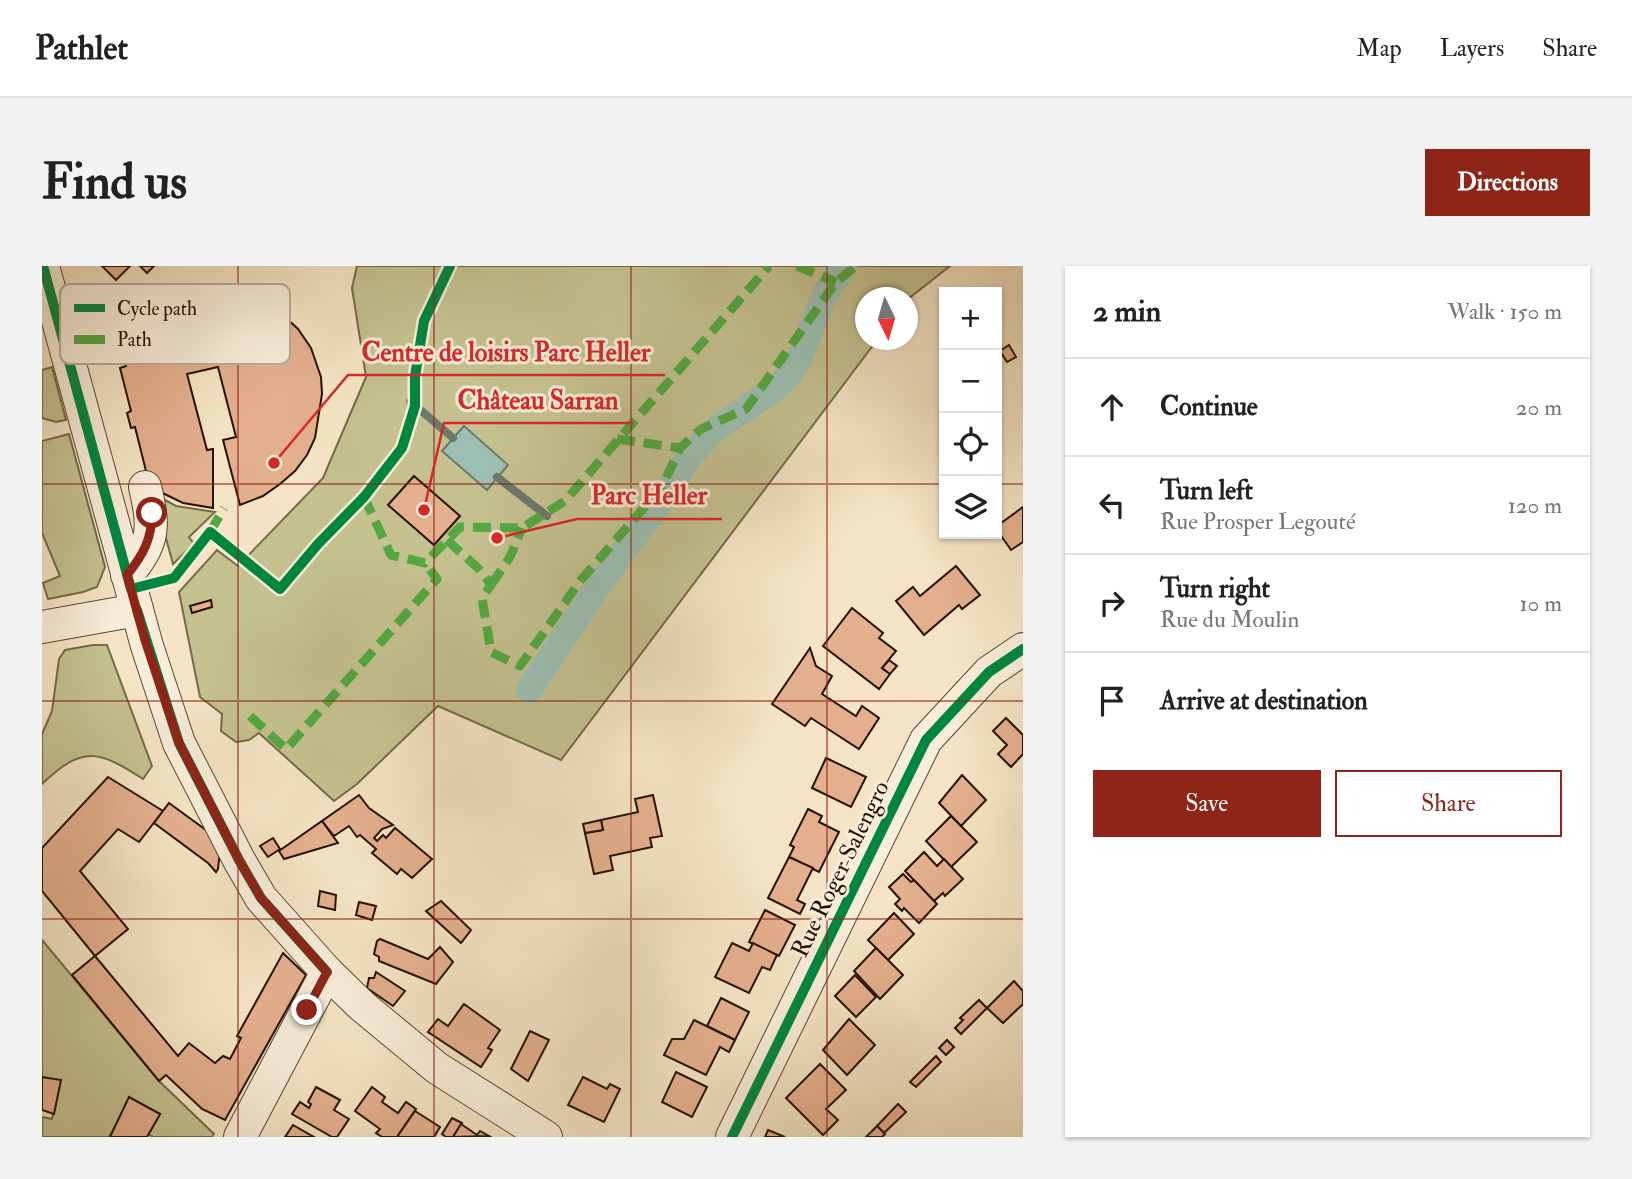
<!DOCTYPE html>
<meta charset="utf-8">
<style>
:root{--surface:#fff;--page:#f2f2f2;--text:#222;--muted:#767676;--line:#e0e0e0;--accent:#8f2418}
body{margin:0;font-family:"IM FELL Double Pica",serif;background:var(--page);color:var(--text)}
.controls{position:absolute;right:21px;top:21px;display:grid;overflow:hidden;border-radius:0px;box-shadow:0 2px 5px #0004}
.controls button{width:63px;height:63px;display:grid;place-items:center;padding:0;border:0;border-bottom:2px solid var(--line);background:var(--surface);color:var(--text);font:35px sans-serif}
.compass{position:absolute;left:813px;top:21px;width:63px;height:63px;border-radius:50%;background:var(--surface);box-shadow:0 2px 5px #0004;rotate:175deg}
.stop{position:absolute;width:21px;height:21px;margin:-16px;border:5px solid #8f2418;border-radius:50%;background:#fff}
.stop.end{background:#8f2418;border-color:#fff;box-shadow:0 2px 7px #0008}
.list{margin:0;padding:0;list-style:none}
h2{display:flex;justify-content:space-between;align-items:center;height:91px;margin:0;padding:0 28px;font-size:30px}
h2 small{font-size:23px;font-weight:400;color:var(--muted)}
.list li{display:grid;grid-template-columns:46px 1fr auto;gap:21px;align-items:center;box-sizing:border-box;height:98px;padding:0 28px;border-top:2px solid var(--line)}
.list b{display:block;font-size:26px;white-space:nowrap}
.list p{margin:0;font-size:23px;white-space:nowrap;color:var(--muted)}
.list em{font-size:23px;font-style:normal;color:var(--muted)}
.actions{display:flex;gap:14px;padding:21px 28px}
.actions a{flex:1;padding:16px 0;border:2px solid var(--accent);border-radius:0px;text-align:center;font-size:24px;color:var(--accent)}
.actions .main{background:var(--accent);color:#fff}
.icon{flex:none;width:38px;height:38px;fill:none;stroke:currentColor;stroke-width:2;stroke-linecap:round;stroke-linejoin:round}
.map{position:relative;flex:none;width:981px;height:871px;overflow:hidden;border-radius:0px}
header{display:flex;align-items:center;gap:42px;box-sizing:border-box;height:98px;padding:0 35px;background:var(--surface);border-bottom:2px solid var(--line)}
header strong{font-size:33px}
nav{display:flex;gap:38px;margin-inline-start:auto;font-size:24px}
.intro{display:flex;align-items:center;justify-content:space-between;box-sizing:border-box;height:168px;padding:0 42px}
h1{margin:0;font-size:49px}
.button{padding:18px 32px;border-radius:0px;background:var(--accent);color:#fff;font-size:24px;font-weight:700}
main{display:flex;gap:42px;padding:0 42px}
aside{flex:1;background:var(--surface);border-radius:0px;box-shadow:0 2px 5px #0004}
.map>svg:first-child{display:block}
.green{fill:#c4c18f;stroke:#746948;stroke-width:2}
.water{fill:#9cbfb3;stroke:#6c796b;stroke-width:2}
.lines{fill:none;stroke-linecap:round;stroke-linejoin:round}
.stream{stroke:#6c796b;stroke-width:8}
.canal{stroke:#9cbfb3;stroke-width:26}
.building{fill:#e4af8d;stroke:#251100;stroke-width:2}
.minor-casing{stroke:#594631;stroke-width:34}
.minor{stroke:#f8edd9;stroke-width:32}
.quiet{stroke:#53a840;stroke-width:9;stroke-dasharray:18 9;stroke-linecap:butt}
.cycleway-casing{stroke:#f8edd9;stroke-width:15}
.cycleway{stroke:#00873e;stroke-width:10}
.route{stroke:#8f2418;stroke-width:9}
.grid{fill:none;stroke:#8f2418;stroke-width:2;stroke-opacity:0.55}
.labels{text-anchor:middle;stroke-width:6;stroke-linejoin:round;paint-order:stroke}
.street-label{font-size:24px;fill:#251100;stroke:#f8edd9}
.key{fill:#f8edd9;stroke:#b9ab98;stroke-width:2}
.key-label{font-size:19px;fill:#251100}
.leader{fill:none;stroke:#d62828;stroke-width:2.5}
.callout-dot{fill:#d62828;stroke:#f8edd9;stroke-width:2.5}
.callout-label{font-size:26px;text-anchor:middle;font-weight:bold;fill:#d62828;stroke:#f8edd9;stroke-width:6;stroke-linejoin:round;paint-order:stroke}
</style>
<header>
<strong>Pathlet</strong>
<nav><a>Map</a><a>Layers</a><a>Share</a></nav>
</header>
<div class="intro"><h1>Find us</h1><a class="button">Directions</a></div>
<main>
<div class="map">
<svg width="981" height="871" viewBox="0 0 981 871">
<rect width="100%" height="100%" fill="#f4e4c5"/>
<filter id="stains"><feTurbulence type="fractalNoise" baseFrequency=".00286" numOctaves="4"/><feColorMatrix values="0 0 0 0 .2 0 0 0 0 .09 0 0 0 0 .02 0 0 0 .5 -.17"/></filter>
<radialGradient id="worn" r=".72"><stop offset=".6" stop-color="#630" stop-opacity="0"/><stop offset="1" stop-color="#630" stop-opacity=".3"/></radialGradient>
<g class="green">
<path d="M315,0H908L866,33L824,32V74H835L519,494L396,440L315,518L292,535L217,467L207,474L194,476L179,465L180,448L158,431L137,326L175,284L196,300L281,212L324,111L310,22Z"/>
<path d="M10,101L24,154L14,156L0,152V104Z"/>
<path d="M27,168L63,301L55,321L41,326L6,333L1,317L18,310L0,267V175Z"/>
<path d="M112,228L134,240L173,246L147,271L152,278L131,298Z"/>
<path d="M51,379H65L110,500L101,513C56,484 41,479 0,518V468L10,445L17,393L23,384Z"/>
<path d="M0,674L117,815L172,868L170,871H111L106,868L118,848L88,834L67,871H0V851L10,853L17,815L0,811Z"/>
</g>
<path class="water" d="M422,160L466,199L445,224L400,185Z"/>
<g class="lines">
<g class="stream">
<path d="M368,135L411,172"/>
<path d="M455,211L505,250"/>
</g>
<path class="canal" d="M487,424L559,316L618,236L647,191L671,165L733,123L746,110L758,92L783,28L802,0"/>
</g>
<g class="building">
<path d="M60,0H88L74,14Z"/>
<path d="M98,0H112L105,7Z"/>
<path d="M230,39L256,63L269,82L279,111L280,128L273,172L265,189L253,205L238,218L221,230L198,239L181,174L194,171L176,101L145,108L165,184L171,183V242L141,237L108,221L93,161L89,162L85,147L89,145L78,102L84,100L81,90L94,86L95,91L113,86L111,78L221,49L219,42Z"/>
<path d="M967,79L974,91L965,96L958,85Z"/>
<path d="M372,210L418,250L392,279L346,239Z"/>
<path d="M981,241V276L969,284L955,264V260Z"/>
<path d="M914,300L938,329L920,343L917,339L882,369L854,335L871,321L878,330Z"/>
<path d="M169,334L170,341L150,347L148,340Z"/>
<path d="M810,342L841,367L837,372L854,385L840,402L848,408L837,423L781,380Z"/>
<path d="M768,382L774,400L790,410L780,428L814,450L820,440L837,452L817,483L769,452L763,460L730,438Z"/>
<path d="M847,394L855,400L848,408L840,402Z"/>
<path d="M964,452L981,469V488L969,501L956,488L965,479L951,465Z"/>
<path d="M784,492L824,511L809,541L770,522Z"/>
<path d="M920,509L944,534L919,560L897,537Z"/>
<path d="M66,511L121,545L97,576L76,563L38,605L86,663L53,690L0,625V582Z"/>
<path d="M317,529L327,542L351,559L340,563L332,572L335,575L341,569L344,572L353,562L390,593L370,612L359,603L355,608L330,587L334,583L318,569L315,571L307,560L292,570L280,555Z"/>
<path d="M611,529L620,570L608,572L610,581L568,590L571,604L552,608L543,567L561,564L559,554L596,546L593,533Z"/>
<path d="M127,537L179,575L176,603L174,606L166,597L112,557Z"/>
<path d="M766,543L780,550L777,556L797,566L777,606L747,591L752,581L748,579Z"/>
<path d="M909,550L935,576L909,601L884,575Z"/>
<path d="M559,554L561,564L543,567L541,558Z"/>
<path d="M280,555L296,577L242,593L237,585Z"/>
<path d="M231,572L238,583L226,591L218,580Z"/>
<path d="M882,586L895,600L902,593L921,613L903,630L901,627L892,635L863,605Z"/>
<path d="M747,591L771,602L755,634L763,638L758,648L726,632Z"/>
<path d="M861,608L869,616L872,614L895,638L877,657L862,642L860,645L853,638L858,633L847,621Z"/>
<path d="M278,625L294,629L293,644L276,640Z"/>
<path d="M399,635L429,664L419,677L384,645Z"/>
<path d="M317,636L334,640L330,654L314,649Z"/>
<path d="M723,644L753,659L737,690L707,676Z"/>
<path d="M852,647L872,668L846,694L826,674Z"/>
<path d="M338,673L386,693L398,681L411,696L394,718L337,695V691L332,688L335,675Z"/>
<path d="M690,677L707,685L711,677L735,689L728,704L720,701L707,727L673,711Z"/>
<path d="M834,682L861,709L838,733L812,705Z"/>
<path d="M241,687L264,709L183,854L160,843L124,809L117,815L30,709L53,690L136,790L147,777L173,797L181,790L188,793L199,772L195,770Z"/>
<path d="M334,706L363,725L351,740L325,722L327,712H332Z"/>
<path d="M813,709L834,731L814,751L793,730Z"/>
<path d="M972,715L981,725V738L961,757L945,742Z"/>
<path d="M679,732L707,746L693,774L665,760Z"/>
<path d="M937,734L945,742L919,768L913,762L921,754L918,752Z"/>
<path d="M422,738L458,764L446,782L450,784L439,801L386,766L396,753L406,760Z"/>
<path d="M807,753L833,779L805,809L781,784Z"/>
<path d="M652,754L693,774L687,786L678,781L664,809L622,789L630,773H642Z"/>
<path d="M488,765L507,774L486,815L469,803Z"/>
<path d="M905,774L912,781L904,789L897,782Z"/>
<path d="M894,790L899,796L874,821L868,816Z"/>
<path d="M778,798L804,824L784,843L796,854L781,869L744,832Z"/>
<path d="M634,806L665,821L650,851L620,836Z"/>
<path d="M0,811L19,814L12,848L0,844Z"/>
<path d="M541,811L565,823L568,818L578,823L562,856L526,839Z"/>
<path d="M274,821L298,834L292,844L307,853L295,871H290L250,848L258,836L267,842L269,838L266,836Z"/>
<path d="M330,821L343,831L340,836L356,847L364,836L374,843L355,871H340L334,867L338,863L313,845Z"/>
<path d="M87,831L118,848L117,850L105,871H68Z"/>
<path d="M856,838L864,846L842,867L835,860Z"/>
<path d="M373,845L398,861L392,871H355Z"/>
<path d="M410,852L420,857L411,871H404L400,868Z"/>
<path d="M419,858L435,869L438,865L447,870L411,871Z"/>
<path d="M251,859L272,871H243Z"/>
<path d="M835,860L843,868L840,871H824Z"/>
<path d="M726,864L743,871H723Z"/>
</g>
<g class="lines">
<defs>
<g id="minor">
<path d="M1,0L105,380L137,477L197,594L219,632L285,706L320,740L395,802L504,871"/>
<path d="M85,309C112,276 113,263 103,221"/>
<path d="M0,361L95,344"/>
<path d="M198,871L285,706"/>
<path d="M690,871L884,474L947,406L981,383"/>
</g>
</defs>
<use href="#minor" class="minor-casing"/>
<use href="#minor" class="minor"/>
<g class="quiet">
<path d="M755,0L794,16"/>
<path d="M575,173L638,182"/>
<path d="M322,231L349,289L383,297L418,261L480,262L523,235L727,0"/>
<path d="M168,266L182,242"/>
<path d="M405,274L437,303L449,319L440,332L449,386L478,400L539,314L620,221L638,182L659,163L704,143L794,16L814,0"/>
<path d="M449,319L468,291L480,262"/>
<path d="M208,450L244,483L395,313L383,297"/>
</g>
<defs>
<g id="cycleway">
<path d="M1,0L89,323L132,312L168,266L238,323L276,278L322,231L360,182L373,140V110L382,55L408,0"/>
<path d="M95,344L137,477L197,594L219,632L285,706"/>
<path d="M690,871L884,474L947,406L981,383"/>
</g>
</defs>
<use href="#cycleway" class="cycleway-casing"/>
<use href="#cycleway" class="cycleway"/>
</g>
<g class="lines">
<path class="route" d="M110,247C110,273 101,289 85,309L103,374L137,477L197,594L219,632L285,706L265,744"/>
</g>
<path class="grid" d="M196,0V871M392,0V871M589,0V871M785,0V871M0,218H902M955,218H981M0,435H981M0,653H981"/>
<g class="labels">
<g class="street-label">
<text transform="translate(798 603) rotate(-64)" y="8">Rue Roger Salengro</text>
</g>
</g>
<rect x="18" y="18" width="230" height="80" rx="10" class="key"/>
<rect x="32" y="38" width="31" height="8" fill="#00873e"/>
<rect x="32" y="69" width="31" height="9" fill="#53a840"/>
<g class="key-label">
<text x="75" y="49">Cycle path</text>
<text x="75" y="80">Path</text>
</g>
<path class="leader" d="M232 197L306 109H623M382 244L402 157H591M455 272L535 253H680"/>
<g class="callout-dot">
<circle cx="232" cy="197" r="7"/>
<circle cx="382" cy="244" r="7"/>
<circle cx="455" cy="272" r="7"/>
</g>
<g class="callout-label">
<text x="464" y="95">Centre de loisirs Parc Heller</text>
<text x="496" y="143">Château Sarran</text>
<text x="607" y="238">Parc Heller</text>
</g>
<rect width="100%" height="100%" filter="url(#stains)"/>
<rect width="100%" height="100%" fill="url(#worn)"/>
</svg>
<div class="controls">
<button>+</button>
<button>−</button>
<button><svg class="icon" aria-label="locate" viewBox="0 0 24 24"><circle cx="12" cy="12" r="6"/><path d="M12 2v4M12 18v4M2 12h4M18 12h4"/></svg></button>
<button><svg class="icon" aria-label="layers" viewBox="0 0 24 24"><path d="M12 4l9 5-9 5-9-5zM3 14l9 5 9-5"/></svg></button>
</div>
<svg class="compass" viewBox="-18 -18 36 36"><path d="M0-13l5 13h-10z" fill="#e53935"/><path d="M0 13l5-13h-10z" fill="#767676"/></svg>
<div class="stop" style="left:110px;top:247px"></div>
<div class="stop end" style="left:265px;top:744px"></div>
</div>
<aside>
<h2>2 min<small>Walk · 150 m</small></h2>
<ul class="list">
<li><svg class="icon" aria-label="ahead" viewBox="0 0 24 24"><path d="M12 20V5M6 11l6-6 6 6"/></svg><div><b>Continue</b></div><em>20 m</em></li>
<li><svg class="icon" aria-label="left" viewBox="0 0 24 24"><path d="M17 20v-9H6M10 6l-5 5 5 5"/></svg><div><b>Turn left</b><p>Rue Prosper Legouté</p></div><em>120 m</em></li>
<li><svg class="icon" aria-label="right" viewBox="0 0 24 24"><path d="M7 20v-9h11M14 6l5 5-5 5"/></svg><div><b>Turn right</b><p>Rue du Moulin</p></div><em>10 m</em></li>
<li><svg class="icon" aria-label="arrive" viewBox="0 0 24 24"><path d="M6 21V4h12l-3 4 3 4H6"/></svg><div><b>Arrive at destination</b></div></li>
</ul>
<div class="actions"><a class="main">Save</a><a>Share</a></div>
</aside>
</main>
